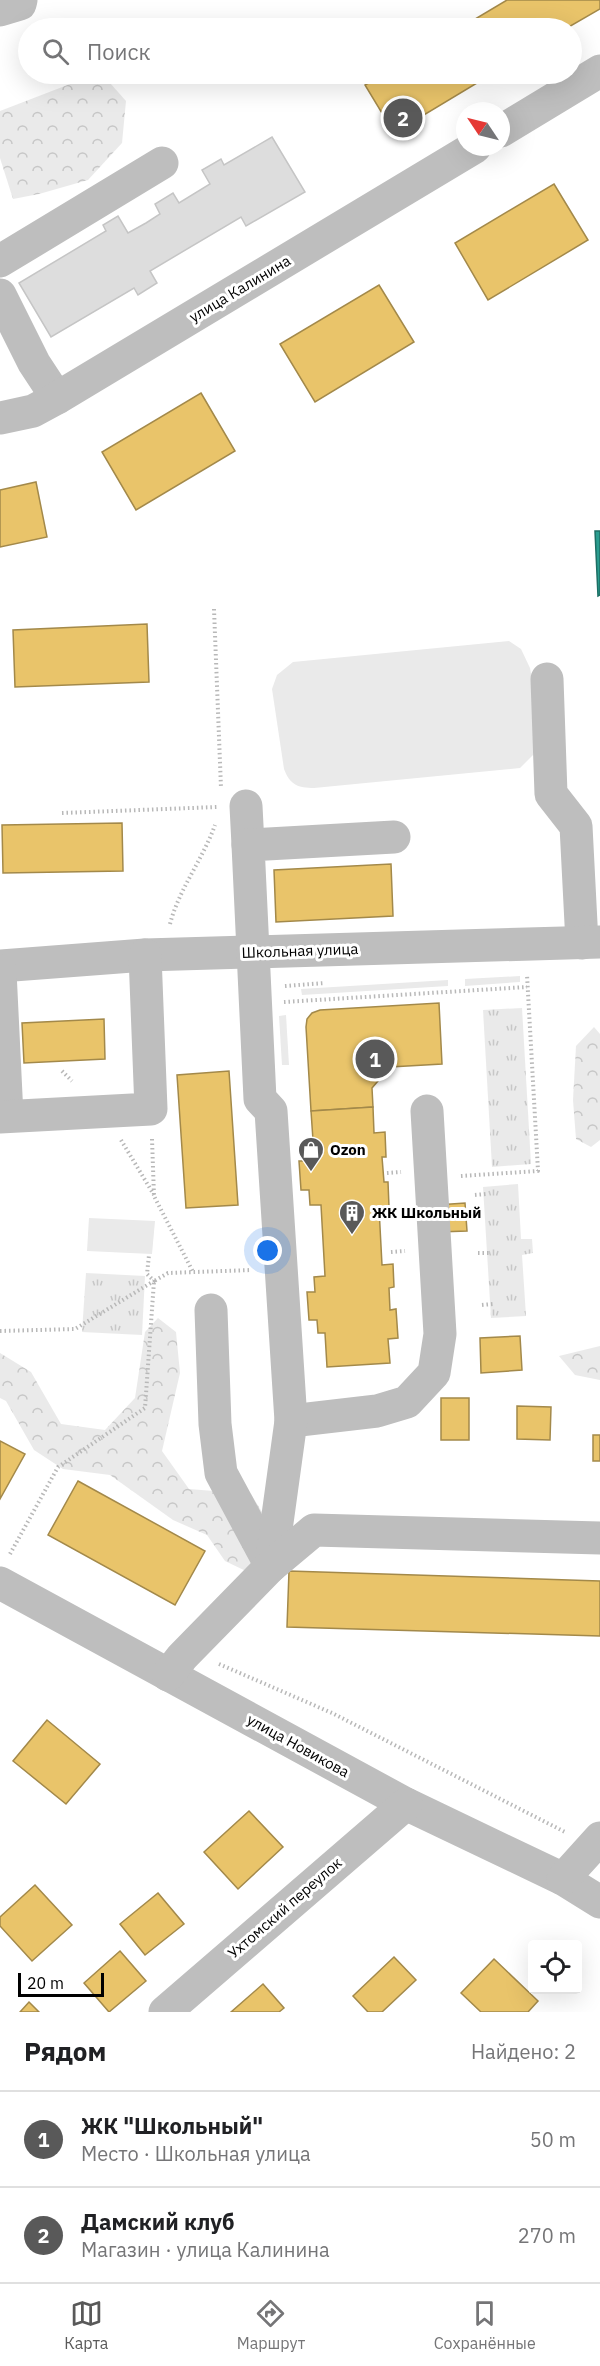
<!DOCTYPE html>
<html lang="ru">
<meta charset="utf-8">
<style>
:root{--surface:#fff;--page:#f6f6f6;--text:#202124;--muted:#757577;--line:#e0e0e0;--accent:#595959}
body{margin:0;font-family:"IBM Plex Sans",sans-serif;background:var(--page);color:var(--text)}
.controls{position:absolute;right:18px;bottom:18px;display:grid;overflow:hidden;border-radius:6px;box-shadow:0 6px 24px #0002}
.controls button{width:54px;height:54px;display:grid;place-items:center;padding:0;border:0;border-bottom:2px solid var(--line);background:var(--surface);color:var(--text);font:30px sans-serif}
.compass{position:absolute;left:456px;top:102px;width:54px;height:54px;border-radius:50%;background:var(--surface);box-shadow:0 6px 24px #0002;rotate:305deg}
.scale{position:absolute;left:18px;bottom:15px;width:86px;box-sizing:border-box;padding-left:6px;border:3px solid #000;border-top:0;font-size:16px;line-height:21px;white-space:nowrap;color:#000;-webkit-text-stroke:4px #fff;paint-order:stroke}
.you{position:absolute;left:268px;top:1251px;width:21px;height:21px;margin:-15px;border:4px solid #fff;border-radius:50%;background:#1a73e8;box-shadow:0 0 0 9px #1a73e833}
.badge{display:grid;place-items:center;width:39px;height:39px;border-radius:50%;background:var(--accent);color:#fff;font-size:20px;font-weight:700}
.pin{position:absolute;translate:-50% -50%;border:3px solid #fff;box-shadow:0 2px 6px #0006}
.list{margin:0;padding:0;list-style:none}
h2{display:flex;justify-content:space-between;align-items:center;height:78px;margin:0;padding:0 24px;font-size:26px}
h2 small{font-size:20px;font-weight:400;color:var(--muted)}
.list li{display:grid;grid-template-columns:39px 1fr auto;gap:18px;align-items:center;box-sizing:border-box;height:96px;padding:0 24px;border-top:2px solid var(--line)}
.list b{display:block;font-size:22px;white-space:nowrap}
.list p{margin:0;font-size:20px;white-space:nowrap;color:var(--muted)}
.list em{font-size:20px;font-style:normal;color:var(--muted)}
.icon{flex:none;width:33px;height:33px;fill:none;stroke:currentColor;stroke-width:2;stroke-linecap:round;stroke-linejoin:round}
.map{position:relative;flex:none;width:600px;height:2012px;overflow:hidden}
.search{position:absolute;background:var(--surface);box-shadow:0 6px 24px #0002;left:18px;right:18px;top:18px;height:66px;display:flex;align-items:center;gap:15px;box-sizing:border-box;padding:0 21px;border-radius:33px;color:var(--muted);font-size:22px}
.sheet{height:270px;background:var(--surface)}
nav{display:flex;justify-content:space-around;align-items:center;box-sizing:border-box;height:84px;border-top:2px solid var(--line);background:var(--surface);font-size:16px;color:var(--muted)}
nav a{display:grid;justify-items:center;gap:3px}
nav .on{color:var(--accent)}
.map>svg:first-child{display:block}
.green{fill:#eaeaea}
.forest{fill:url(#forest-crowns)}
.park{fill:url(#park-tufts)}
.homes{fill:#e9c46a;stroke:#a3894a;stroke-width:1.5}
.schools{fill:#2a9d8f;stroke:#1d6e64;stroke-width:1.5}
.building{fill:#ddd;stroke:#c5c5c5;stroke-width:1.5}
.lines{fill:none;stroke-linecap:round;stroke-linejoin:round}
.path{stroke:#b8b8b8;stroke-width:4;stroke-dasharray:1.5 3;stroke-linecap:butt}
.minor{stroke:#bebebe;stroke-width:33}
.labels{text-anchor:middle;stroke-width:6;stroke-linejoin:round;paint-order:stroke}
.street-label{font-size:15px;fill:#000;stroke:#fff}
.poi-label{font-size:15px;font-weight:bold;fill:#000;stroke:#fff;text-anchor:start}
</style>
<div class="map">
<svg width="600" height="2012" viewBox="0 0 600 2012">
<defs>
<pattern id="forest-crowns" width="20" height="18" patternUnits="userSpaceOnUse" patternTransform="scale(1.5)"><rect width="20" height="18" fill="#eaeaea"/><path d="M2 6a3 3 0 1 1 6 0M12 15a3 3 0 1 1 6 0" fill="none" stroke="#c7c7c7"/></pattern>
<pattern id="park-tufts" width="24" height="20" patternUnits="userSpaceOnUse" patternTransform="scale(1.5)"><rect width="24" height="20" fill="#eaeaea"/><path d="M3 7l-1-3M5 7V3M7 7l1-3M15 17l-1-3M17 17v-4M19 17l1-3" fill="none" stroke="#c7c7c7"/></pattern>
</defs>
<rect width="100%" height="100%" fill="#fff"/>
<g class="green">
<path d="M509,641L521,649L530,668L542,741L536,752L520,768L314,788C298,788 290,785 284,769L272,689L277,675L293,662Z"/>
<path d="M520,976V982L465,986V979Z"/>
<path d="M448,980V986L302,995L301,989Z"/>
<path d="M286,1015L289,1065H282L279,1016Z"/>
<path d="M89,1218L155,1221L152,1254L87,1251Z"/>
</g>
<g class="forest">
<path d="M96,74H102L126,101L122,143L88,180L39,194L13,199L0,158V111Z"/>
<path d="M594,1027L600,1034V1140L591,1147L576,1139L573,1100L576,1046Z"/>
<path d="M158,1318L176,1332L180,1373L162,1451L189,1489L251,1494L273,1530L250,1573L225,1561L207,1535L173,1520L110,1475L63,1469L34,1450L6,1401L0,1398V1353L31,1372L61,1424L105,1430L135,1398L145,1332Z"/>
<path d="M600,1346V1380L575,1375L559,1356Z"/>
</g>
<g class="park">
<path d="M522,1008L531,1164L492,1167L483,1010Z"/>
<path d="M518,1184L521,1239H532L533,1253L522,1255L526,1316L491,1318L483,1187Z"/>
<path d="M86,1273L145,1276L142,1335L82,1332Z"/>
</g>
<g class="homes">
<path d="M507,0H600V9L567,28H460Z"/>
<path d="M385,74H492L394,133L365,85Z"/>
<path d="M554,184L588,240L488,300L455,243Z"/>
<path d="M379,285L414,342L315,402L280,344Z"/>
<path d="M201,393L235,451L136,510L102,452Z"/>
<path d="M36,482L47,537L0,547V490Z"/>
<path d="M147,624L149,682L15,687L13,630Z"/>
<path d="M122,823L123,871L3,873L2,825Z"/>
<path d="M391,864L393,916L276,922L274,870Z"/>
<path d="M439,1003L442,1064L390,1067L372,1088L373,1107L311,1111L306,1027L307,1019L312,1013L320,1010Z"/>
<path d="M104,1019L105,1059L24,1063L22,1023Z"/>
<path d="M229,1071L238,1205L186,1208L177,1075Z"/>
<path d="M373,1107L374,1133L385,1132L386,1157H382L384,1182H388L389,1207L379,1208L382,1265L393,1264L394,1287L389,1288L390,1310L396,1309L398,1338L388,1339L390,1363L327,1367L325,1333H318L317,1320H309L307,1292H315L314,1277L325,1276L321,1205H310L309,1190H301L299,1161H307L306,1141L313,1140L311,1111Z"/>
<path d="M465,1203L467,1231L439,1232L437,1205Z"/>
<path d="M520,1336L522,1370L481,1373L480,1338Z"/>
<rect x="441" y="1398" width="28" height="42"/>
<path d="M517,1406L551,1407L550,1440L517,1439Z"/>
<rect x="593" y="1435" width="7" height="26"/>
<path d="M0,1441L25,1454L0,1499Z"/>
<path d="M78,1481L205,1551L175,1605L48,1535Z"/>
<path d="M289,1571L600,1581V1636L287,1627Z"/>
<path d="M47,1720L100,1764L66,1804L13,1761Z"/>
<path d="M249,1811L283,1847L238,1889L204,1852Z"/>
<path d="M35,1885L72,1925L32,1961L0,1926V1917Z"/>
<path d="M158,1893L184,1924L145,1955L120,1924Z"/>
<path d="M120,1951L146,1981L109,2012L84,1983Z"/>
<path d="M394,1957L416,1980L382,2012H368L353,1996Z"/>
<path d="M494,1959L538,2001L528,2012H481L461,1993Z"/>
<path d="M263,1984L284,2008L279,2012H231Z"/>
<path d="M29,2002L39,2012H20Z"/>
</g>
<path class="schools" d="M595,531H600V595L598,596Z"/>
<path class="building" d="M272,137L305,192L246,226L241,217L150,271L157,283L138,295L134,288L51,337L19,283L106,231L103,225L118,216L128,233L146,223L160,214L155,204L173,193L179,203L210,184L202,170L221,159L224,165Z"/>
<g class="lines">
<g class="path">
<path d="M214,609L221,788"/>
<path d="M62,813L217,807"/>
<path d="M170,924C179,889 203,859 215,825"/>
<path d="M285,986L325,983"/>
<path d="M284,1002L527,987"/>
<path d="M62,1071L72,1081"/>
<path d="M152,1139L154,1196L193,1272"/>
<path d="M121,1140L154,1195"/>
<path d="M387,1173L401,1172"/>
<path d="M461,1176L538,1171L527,975"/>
<path d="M475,1195L486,1194"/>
<path d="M391,1252L405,1251"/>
<path d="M478,1253H490"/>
<path d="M482,1305L493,1304"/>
<path d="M0,1331L75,1329L154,1281L147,1274L149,1255"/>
<path d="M10,1554L58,1467L145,1408L154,1281L168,1273L252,1270"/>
<path d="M219,1664L332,1713L565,1832"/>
</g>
<g class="minor">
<path d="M0,10L20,4L21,0"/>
<path d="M501,131L600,71"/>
<path d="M0,261L162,163"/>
<path d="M0,295L34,363L57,398"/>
<path d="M0,418L33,411L57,398L475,147"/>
<path d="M547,679L551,794L576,826L582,943"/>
<path d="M246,806L248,845"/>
<path d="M0,966L145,955L600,942"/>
<path d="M0,971L7,1116"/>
<path d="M0,1117L151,1109L145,955"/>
<path d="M211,1310L215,1424L221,1473L271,1566"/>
<path d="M291,1421L377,1411L407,1402L434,1373L440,1334L427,1111"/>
<path d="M271,1566L291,1421L271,1111L260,1099L248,845L394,837"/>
<path d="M0,1583L406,1804L563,1879L600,1902"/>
<path d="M168,1675L182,1657L271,1566L314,1530L600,1538"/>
<path d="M563,1879L600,1838"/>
<path d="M165,2012L406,1804"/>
</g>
</g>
<defs>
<symbol id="shop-pin" viewBox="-11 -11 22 30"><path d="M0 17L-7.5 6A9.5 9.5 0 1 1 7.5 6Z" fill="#595959" stroke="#fff"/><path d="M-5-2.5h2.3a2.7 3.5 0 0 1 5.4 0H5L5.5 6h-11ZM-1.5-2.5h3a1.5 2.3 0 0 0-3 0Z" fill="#fff"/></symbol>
<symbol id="building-pin" viewBox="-11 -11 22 30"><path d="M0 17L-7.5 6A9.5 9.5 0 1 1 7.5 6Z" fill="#595959" stroke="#fff"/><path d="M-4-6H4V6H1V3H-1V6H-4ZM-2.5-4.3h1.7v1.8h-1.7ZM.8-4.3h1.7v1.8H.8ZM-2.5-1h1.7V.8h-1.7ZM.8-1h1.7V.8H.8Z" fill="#fff"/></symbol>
</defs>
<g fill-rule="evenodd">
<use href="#shop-pin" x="296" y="1135" width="30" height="40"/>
<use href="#building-pin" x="337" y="1198" width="30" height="40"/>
</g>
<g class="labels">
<g class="street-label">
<text transform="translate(240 289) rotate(-31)" y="5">улица Калинина</text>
<text transform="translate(300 951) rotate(-2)" y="5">Школьная улица</text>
<text transform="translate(298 1746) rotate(29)" y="5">улица Новикова</text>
<text transform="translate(285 1908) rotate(-41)" y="5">Ухтомский переулок</text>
</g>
<g class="poi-label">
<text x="330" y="1155">Ozon</text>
<text x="372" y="1218">ЖК Школьный</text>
</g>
</g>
</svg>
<div class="controls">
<button><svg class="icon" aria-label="locate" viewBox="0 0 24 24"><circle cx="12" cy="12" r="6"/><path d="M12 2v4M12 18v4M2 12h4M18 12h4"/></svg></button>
</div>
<svg class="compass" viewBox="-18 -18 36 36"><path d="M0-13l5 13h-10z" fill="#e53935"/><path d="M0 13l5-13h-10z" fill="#757577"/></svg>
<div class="scale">20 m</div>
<div class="you"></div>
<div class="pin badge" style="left:375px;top:1059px">1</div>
<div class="pin badge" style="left:403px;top:118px">2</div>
<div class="search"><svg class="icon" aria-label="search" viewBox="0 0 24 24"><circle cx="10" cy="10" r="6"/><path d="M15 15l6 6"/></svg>Поиск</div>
</div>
<section class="sheet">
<h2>Рядом<small>Найдено: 2</small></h2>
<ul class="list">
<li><span class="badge">1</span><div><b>ЖК &quot;Школьный&quot;</b><p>Место · Школьная улица</p></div><em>50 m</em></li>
<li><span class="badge">2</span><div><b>Дамский клуб</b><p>Магазин · улица Калинина</p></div><em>270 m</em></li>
</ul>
</section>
<nav>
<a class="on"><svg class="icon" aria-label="map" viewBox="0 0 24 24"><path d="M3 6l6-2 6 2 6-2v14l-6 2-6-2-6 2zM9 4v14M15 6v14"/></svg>Карта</a>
<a><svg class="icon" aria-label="directions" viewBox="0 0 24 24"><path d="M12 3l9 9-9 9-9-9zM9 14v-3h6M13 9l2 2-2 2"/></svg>Маршрут</a>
<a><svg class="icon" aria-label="saved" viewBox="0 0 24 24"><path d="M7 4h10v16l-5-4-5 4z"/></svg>Сохранённые</a>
</nav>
